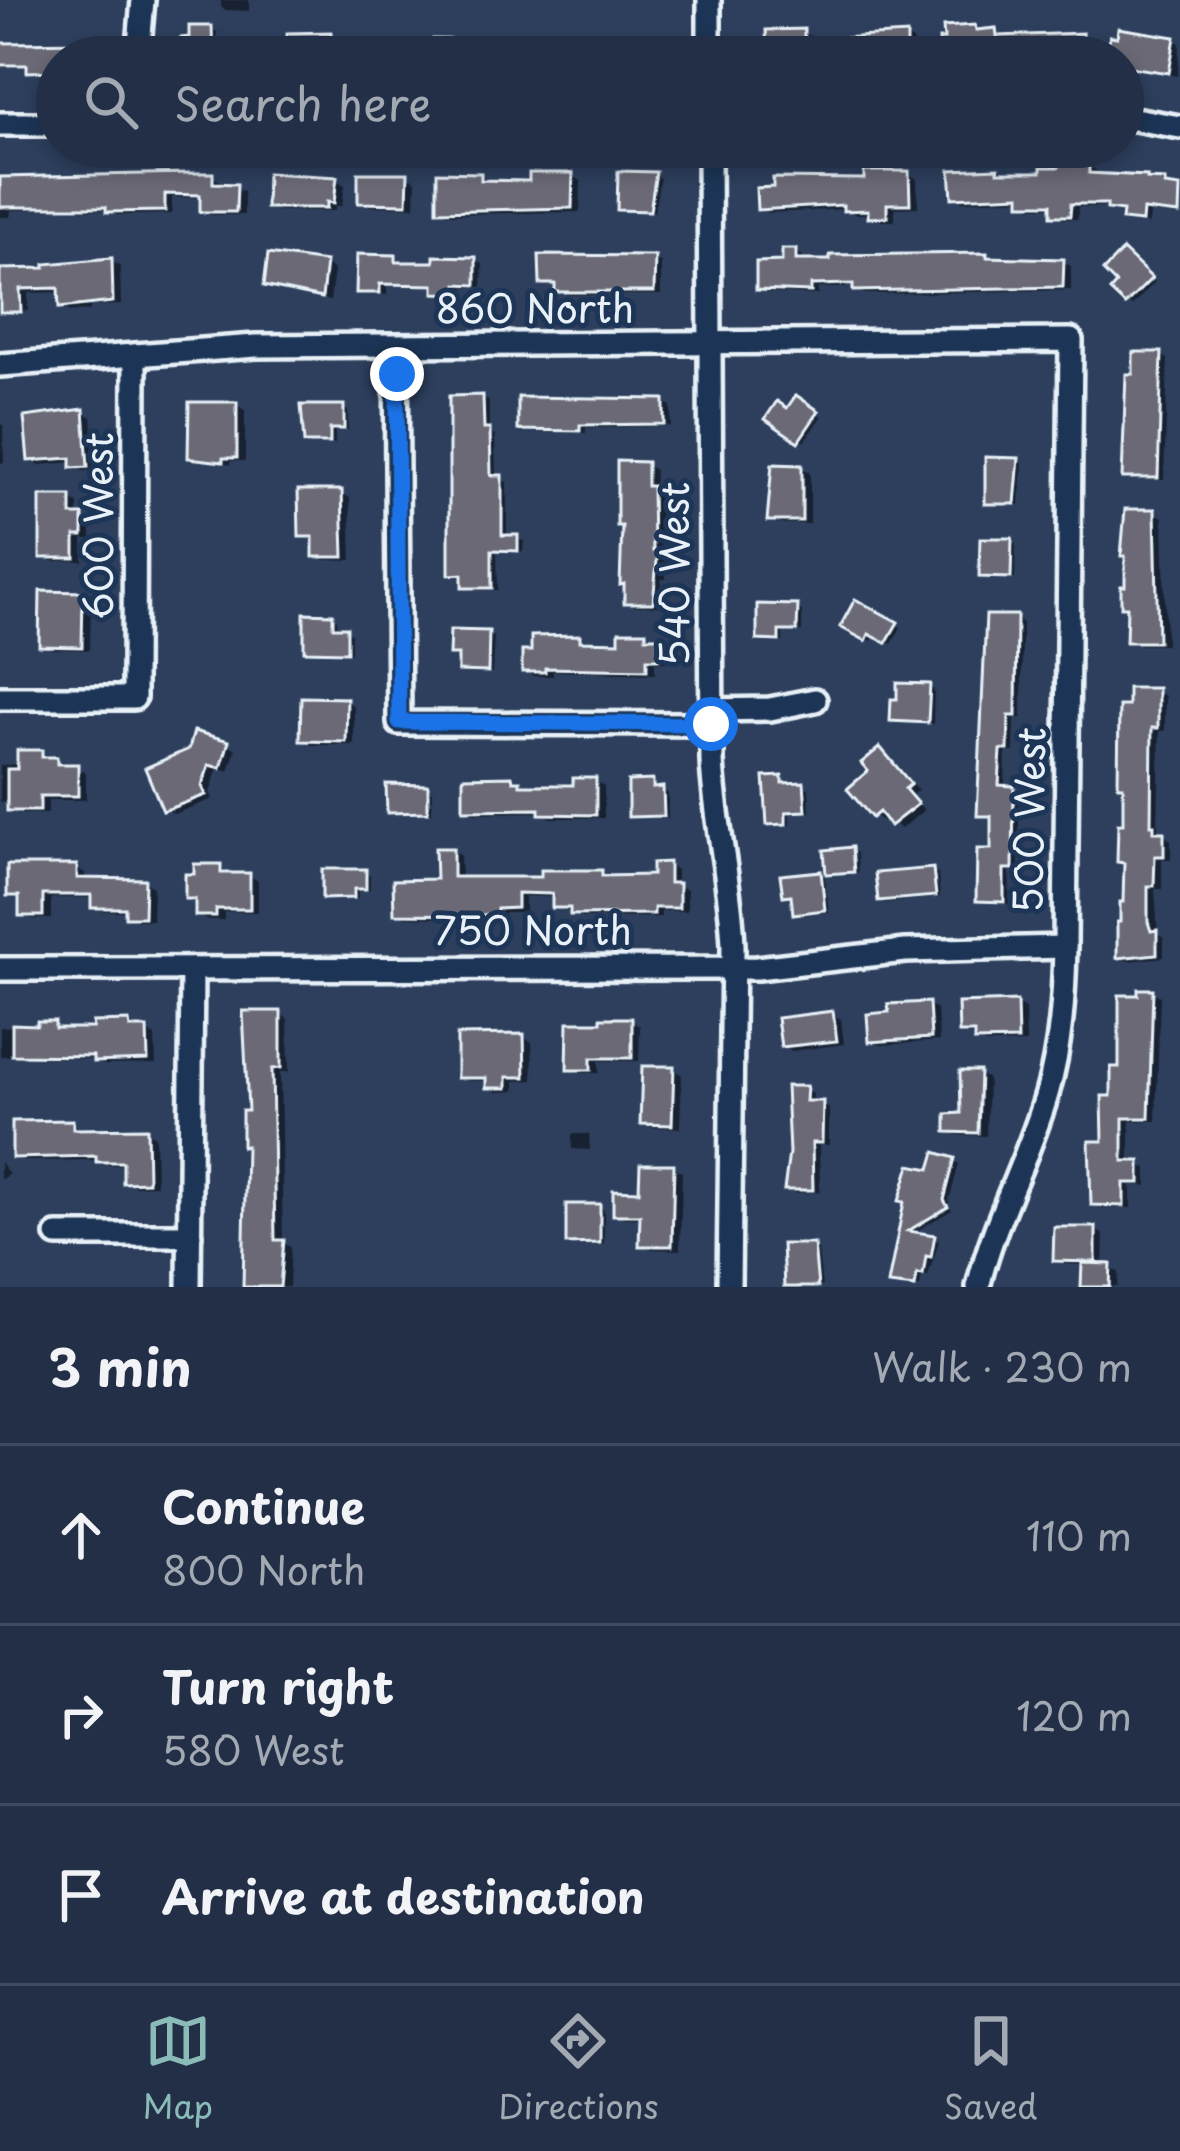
<!DOCTYPE html>
<meta charset="utf-8">
<style>
:root{--surface:#222f46;--page:#2e3b51;--text:#f1f3f6;--muted:#a2a9b3;--line:#3f4a5f;--accent:#8bbbb9}
body{margin:0;font-family:"Playpen Sans",sans-serif;background:var(--page);color:var(--text)}
.stop{position:absolute;width:36px;height:36px;margin:-27px;border:9px solid #1a73e8;border-radius:50%;background:#fff}
.stop.end{background:#1a73e8;border-color:#fff;box-shadow:0 3px 12px #0008}
.list{margin:0;padding:0;list-style:none}
h2{display:flex;justify-content:space-between;align-items:center;height:156px;margin:0;padding:0 48px;font-size:51px}
h2 small{font-size:39px;font-weight:400;color:var(--muted)}
.list li{display:grid;grid-template-columns:78px 1fr auto;gap:36px;align-items:center;box-sizing:border-box;height:180px;padding:0 48px;border-top:3px solid var(--line)}
.list b{display:block;font-size:45px;white-space:nowrap}
.list p{margin:0;font-size:39px;white-space:nowrap;color:var(--muted)}
.list em{font-size:39px;font-style:normal;color:var(--muted)}
.icon{flex:none;width:66px;height:66px;fill:none;stroke:currentColor;stroke-width:2;stroke-linecap:round;stroke-linejoin:round}
.map{position:relative;flex:none;width:1180px;height:1287px;overflow:hidden}
.search{position:absolute;background:var(--surface);box-shadow:0 6px 18px #0003;left:36px;right:36px;top:36px;height:132px;display:flex;align-items:center;gap:30px;box-sizing:border-box;padding:0 42px;border-radius:66px;color:var(--muted);font-size:45px}
.sheet{height:696px;background:var(--surface)}
nav{display:flex;justify-content:space-around;align-items:center;box-sizing:border-box;height:168px;border-top:3px solid var(--line);background:var(--surface);font-size:33px;color:var(--muted)}
nav a{display:grid;justify-items:center;gap:6px}
nav .on{color:var(--accent)}
.map>svg:first-child{display:block}
.shadow{fill:#0007}
.building{fill:#6b6975;stroke:#e8f1f8;stroke-width:3}
.lines{fill:none;stroke-linecap:round;stroke-linejoin:round}
.street-casing{stroke:#e8f1f8;stroke-width:30}
.street{stroke:#1d3557;stroke-width:21}
.route{stroke:#1a73e8;stroke-width:15}
.labels{text-anchor:middle;stroke-width:10;stroke-linejoin:round;paint-order:stroke}
.street-label{font-size:39px;fill:#e8f1f8;stroke:#1d3557}
</style>
<div class="map">
<svg width="1180" height="1287" viewBox="0 0 1180 1287">
<rect width="100%" height="100%" fill="#2d3f5d"/>
<filter id="ink" filterUnits="userSpaceOnUse"><feTurbulence type="fractalNoise" baseFrequency=".00833" numOctaves="2"/><feDisplacementMap in="SourceGraphic" scale="24" xChannelSelector="R" yChannelSelector="G"/><feConvolveMatrix kernelMatrix="1 2 1 2 8 2 1 2 1" color-interpolation-filters="sRGB"/></filter>
<g filter="url(#ink)">
<g class="shadow">
<path d="M221,0H249V11L226,10L221,7Z"/>
<path d="M974,28L982,32H996L1003,38L1082,36L1089,40L1090,57H944L942,42Z"/>
<path d="M212,29L217,32V57H178V53H184Z"/>
<path d="M803,32L810,36V43L906,37L913,41L914,57H770Z"/>
<path d="M330,35L337,39V48L490,43L496,47V57H291Z"/>
<path d="M0,39L8,43L95,45L102,49V57H57V74H37L30,67H0Z"/>
<path d="M1174,40L1180,43L1178,76L1123,67V57H1109Z"/>
<path d="M1089,166L1097,171L1096,176L1147,179L1180,190V216L1150,213L1149,224L1134,223L1126,218V213L1109,207H1078V219H1062L1054,214V207H1031L1023,198L963,201L955,196L997,171L1004,175L1044,176Z"/>
<path d="M909,174L917,179L918,207L895,208V221H880L871,214H855L846,209L769,213L760,208Z"/>
<path d="M655,175L660,178L654,212L620,208Z"/>
<path d="M212,176L220,181V186L244,191V215H211L203,210V198L172,197V214L117,215L107,210L56,209L11,210L10,217H0V180Z"/>
<path d="M407,176L416,181L415,207L369,206L361,201Z"/>
<path d="M481,176L489,181L532,184L572,176L581,181L580,212L448,214L440,209Z"/>
<path d="M336,180L345,185L342,206H335V211H278L269,206Z"/>
<path d="M795,252L803,256V263L986,256L994,260L1063,262L1071,266V290L864,294L856,287L818,288V295L767,293L759,288Z"/>
<path d="M1129,257L1155,282L1132,306L1127,303Z"/>
<path d="M395,258L403,265L475,260L483,264L482,287H464L463,296H444L437,292V287L387,286V295L359,291Z"/>
<path d="M654,259L661,263V295H566L558,286L543,282Z"/>
<path d="M111,261L120,266L121,305L90,306V311L70,312L62,307L61,292L28,293V310L0,314V272L48,271Z"/>
<path d="M325,265L334,270L330,301L267,284Z"/>
<path d="M1161,355L1168,359L1164,480H1133L1125,476Z"/>
<path d="M483,398L489,401V432L495,436L496,478L507,482V538L524,541L523,552H497L498,590H471L465,587V576L452,573Z"/>
<path d="M797,399L822,416L804,442L769,419L788,411Z"/>
<path d="M663,402L671,406V426L586,428V433L528,432L521,428Z"/>
<path d="M237,405L245,410V461H231V465L191,456Z"/>
<path d="M343,408L348,411V430H335V444L307,442Z"/>
<path d="M83,412L92,417L96,470L83,471L74,462L39,465L30,460Z"/>
<path d="M0,424L3,425L4,463H0Z"/>
<path d="M1018,461L1023,463L1020,505L988,502Z"/>
<path d="M646,465L655,470L654,491L660,494L661,556L666,558V579H661V606H636L627,601Z"/>
<path d="M802,468L810,473V524H778L770,519Z"/>
<path d="M341,493L350,498L352,560H325L316,555V541L302,536Z"/>
<path d="M70,499L78,504V518L91,523V539H83V561H51L43,556Z"/>
<path d="M1154,512L1163,517L1166,645H1138L1129,640Z"/>
<path d="M1011,541L1016,544L1015,579L982,576Z"/>
<path d="M82,595L91,600L90,650L51,649L42,644Z"/>
<path d="M856,603L901,627L892,644L875,634L872,641L844,626Z"/>
<path d="M797,608L802,611V632H783V642L760,639Z"/>
<path d="M332,617L337,620V630L351,633V653L307,650Z"/>
<path d="M1016,618L1022,622V718H1015L1014,752H1006L1005,788L1019,792V871H1010L1009,904L985,903L979,900L994,852V817L980,814Z"/>
<path d="M488,634L494,637L492,673L461,669V656L452,653Z"/>
<path d="M645,634L668,645L667,662H655V674L553,671V676H534L525,671L579,638L590,644L622,645Z"/>
<path d="M929,687L934,690L933,724L893,719Z"/>
<path d="M1157,691L1165,696V731H1160L1158,831L1171,840V859H1162V889H1155L1158,934L1164,938V957L1128,961L1120,957L1126,827Z"/>
<path d="M346,701L354,706V745H312L303,740Z"/>
<path d="M227,744L236,749L229,771L218,767L210,793L213,799L174,814L165,809Z"/>
<path d="M880,750L918,790L912,795L924,810L901,829L887,817L883,821L874,816L872,772Z"/>
<path d="M42,753L86,772V800H48V814H19L10,809V802H0V765L20,764Z"/>
<path d="M512,779L525,788H576L595,781L604,786V818H551L541,812L474,813L466,808Z"/>
<path d="M781,779L786,786L809,788L810,812L790,813V825L775,826L770,823Z"/>
<path d="M652,783L657,791L668,793V818H637L631,815Z"/>
<path d="M427,788L432,791V814L390,811Z"/>
<path d="M852,850L857,853L858,873L829,872Z"/>
<path d="M452,851L460,855L461,880H544L601,873L610,879L655,878L668,865L676,870V884L687,890V911H661V917L582,918L555,906V897L525,896V912H504V916L494,919L405,917L397,912L439,882Z"/>
<path d="M220,867L229,876H250L258,881V912H224V920H206L198,915V903L188,897Z"/>
<path d="M76,868L85,873V881L144,882L153,887L152,920H137L128,911H103L94,906V898H51V919H31L22,914V899L10,894Z"/>
<path d="M932,871L938,874L940,897L886,903L881,900Z"/>
<path d="M365,872L370,875V890L358,891V899L325,897Z"/>
<path d="M820,874L825,877L829,912L801,915L796,912L794,897L785,894Z"/>
<path d="M1152,992L1160,996L1156,1121H1130V1164L1147,1168V1186L1131,1185V1208H1102L1094,1204L1114,1099Z"/>
<path d="M1016,1004L1025,1009L1026,1043L986,1044L962,1031Z"/>
<path d="M928,1005L937,1010L939,1041L881,1045L872,1040Z"/>
<path d="M280,1014L288,1019L289,1072H280L283,1243L291,1247L289,1287H246L251,1114Z"/>
<path d="M832,1014L841,1019L844,1044L792,1051L783,1045Z"/>
<path d="M631,1021L640,1026L639,1061H599V1073H579L570,1068Z"/>
<path d="M54,1024L63,1029L96,1031L129,1024L155,1036L156,1064L105,1065L95,1059L0,1056V1027Z"/>
<path d="M523,1037L532,1042L533,1080L515,1081V1091L497,1092L489,1087V1081H469L460,1076Z"/>
<path d="M673,1069L682,1075L680,1128L652,1127L644,1122Z"/>
<path d="M979,1074L988,1079L986,1136L957,1135L949,1130L964,1116Z"/>
<path d="M806,1089L813,1094V1104L829,1108V1145H819L820,1192L794,1193L787,1189Z"/>
<path d="M73,1123L81,1132L146,1131L155,1136L156,1185L135,1186L126,1181V1165H108L98,1160L24,1161L15,1156Z"/>
<path d="M572,1134H589L590,1150L572,1149Z"/>
<path d="M954,1161L959,1164L948,1205L952,1210L911,1234L939,1241L928,1276L922,1275L920,1287L896,1285L891,1283L907,1202L932,1172Z"/>
<path d="M0,1162L9,1174L0,1180Z"/>
<path d="M673,1167L682,1172L680,1250L651,1249L642,1244L643,1218H624L616,1213Z"/>
<path d="M599,1207L604,1210V1245L569,1242Z"/>
<path d="M1096,1230L1104,1235L1103,1267L1119,1272L1118,1287H1087L1085,1265L1065,1264L1056,1259Z"/>
<path d="M813,1247L818,1250L822,1287H785Z"/>
</g>
<g class="building">
<path d="M975,25L976,30L996,28L997,36L1083,33L1084,57H1023V53L940,57L939,39H944L943,27Z"/>
<path d="M189,26H212L213,57H181L180,38L189,37Z"/>
<path d="M1118,28L1175,37L1169,73L1123,66V57H1106L1110,36L1117,37Z"/>
<path d="M804,29V40L907,34V57H767L766,30Z"/>
<path d="M331,32L332,57H288L287,33Z"/>
<path d="M549,36H581V43L664,41L665,57H549Z"/>
<path d="M433,39L491,40L490,57H433Z"/>
<path d="M96,42V57H57V71L27,72V65H0V43Z"/>
<path d="M1059,163H1089V173L1147,176V179L1165,180V185L1180,187L1179,214L1143,210L1142,222L1122,220L1123,211L1107,209V204H1071L1070,216H1051V204H1020V195L952,198L950,170L998,168V172H1041V167H1059Z"/>
<path d="M618,171L656,172L650,211L617,210Z"/>
<path d="M864,171H909L910,204H887V217L868,218V210L843,211V205L757,210L756,188L773,187V178L864,179Z"/>
<path d="M437,172L481,173V180L529,181V173H573L572,208L437,211Z"/>
<path d="M191,173H213V183L237,184L236,212H200V195L165,194V211L106,212V207H0V177Z"/>
<path d="M267,173L337,177L334,203L327,202V208H266Z"/>
<path d="M358,173H408L407,204L358,203Z"/>
<path d="M782,249H796V260H830V255L987,253V257L1064,259L1063,287L853,291V284L811,285V292L756,290V262L782,261Z"/>
<path d="M1123,250L1152,278L1125,305L1110,291L1116,284L1103,271Z"/>
<path d="M268,254L326,262L322,298L264,286Z"/>
<path d="M357,254L396,255V262H434V256L476,257V285L457,284V294L434,293V285L380,284V293H356Z"/>
<path d="M539,255L655,256L654,292H555V284H540Z"/>
<path d="M112,258L113,302L59,308L58,288L20,289L21,312H0V269L45,268V264Z"/>
<path d="M1133,352H1162L1158,478H1122L1126,374H1133Z"/>
<path d="M483,395L484,429H490L491,475H502V535H518V551L492,550V588H462V574L449,575V396Z"/>
<path d="M796,395L819,411L798,442L765,419L777,401L787,408Z"/>
<path d="M518,397L664,399V424L580,425V431L518,430Z"/>
<path d="M189,402H237V458H223V462L188,458Z"/>
<path d="M301,405H344V429H330V443H304Z"/>
<path d="M84,409L88,467L71,468V458L28,461L24,417Z"/>
<path d="M985,457L1019,458L1015,504H985Z"/>
<path d="M617,461L647,462V486H652L653,551L658,550L653,603H624V584L620,585L622,526H617Z"/>
<path d="M772,464L802,465V521H767Z"/>
<path d="M298,490H342L344,557H313V537H299Z"/>
<path d="M40,496H71V515H83V536H75V558H40Z"/>
<path d="M1125,509H1155L1158,642H1126L1127,607H1121V586H1125V556H1121Z"/>
<path d="M980,538H1012L1011,578L979,577Z"/>
<path d="M40,591L83,592L82,647L39,646Z"/>
<path d="M855,599L898,622L886,643L869,634L866,641L840,627Z"/>
<path d="M757,604L798,605L797,631H779V641L757,640Z"/>
<path d="M304,613L333,614V627H347V652L304,651Z"/>
<path d="M986,615H1017L1016,716H1009L1008,750H1001L999,785L1014,786L1013,869H1004V902L976,901L977,849H991V816H977Z"/>
<path d="M450,630L489,631L488,672L458,671V655H449Z"/>
<path d="M619,631H646V637H660V659H647V670L545,668V672H522V651H531V636L580,635V641L619,642Z"/>
<path d="M897,683L930,684L928,723L890,721L891,699H897Z"/>
<path d="M1128,688H1158V728H1152L1151,825H1154V832H1164V856H1155L1154,886H1148V922L1151,931L1157,930V954L1117,958V922H1120V902H1123L1124,863L1117,862L1118,824H1123V786H1118L1119,706H1128Z"/>
<path d="M301,697L347,698L346,742L300,741Z"/>
<path d="M194,731L229,741L221,768L209,765L202,786L206,795L163,811L145,768L189,749Z"/>
<path d="M880,747L911,784L905,789L918,804L890,826L879,812L872,818L847,789L868,771L861,763Z"/>
<path d="M17,750H42V757H57V764H78V796H40V811H7V769H17Z"/>
<path d="M512,776L513,781H520V785H573V778H596V815L539,814V809L463,810V777Z"/>
<path d="M782,776V783L804,782L806,811L786,812V824L767,825L764,777Z"/>
<path d="M653,780V788L663,787L664,816L628,817V781Z"/>
<path d="M386,784L428,785V812L387,813Z"/>
<path d="M852,847L854,872L826,874L824,850Z"/>
<path d="M435,848H453V877H541V870H602V876L652,875V863L669,862V883H679V908H654V914L570,915V908H552V894L517,893V908L497,909V913L484,915L394,914L393,880L436,879Z"/>
<path d="M194,864H221V873H250V909H216V916H195V899H185V874H194Z"/>
<path d="M7,865H77V878L145,879L144,917H125V908H91V895H43V916H19V896H7Z"/>
<path d="M933,868L936,896L878,901L875,873Z"/>
<path d="M322,869H366V889H354V898L322,899Z"/>
<path d="M821,871L825,910L793,914L791,895L783,896L780,875Z"/>
<path d="M1138,989H1153L1149,1118H1123V1161H1140V1183H1124V1206L1091,1205L1089,1141H1103L1102,1096H1111V1067H1119V995H1138Z"/>
<path d="M1017,1001L1018,1040L974,1041V1033H959L958,1003Z"/>
<path d="M929,1002L931,1038L869,1042L867,1014L889,1012L888,1004Z"/>
<path d="M243,1011H281V1068L272,1069L275,1240H284L280,1287H243L246,1146L242,1147V1111H248Z"/>
<path d="M833,1011L837,1041L781,1047L777,1018Z"/>
<path d="M601,1018H632V1058H591V1070H567L568,1022H601Z"/>
<path d="M37,1021H55V1028H93L92,1022L129,1021L130,1028H147L148,1060L93,1062V1056L12,1055V1024L37,1025Z"/>
<path d="M524,1034L525,1077H507V1088H486V1078H457V1035Z"/>
<path d="M642,1066H674L672,1125L640,1124Z"/>
<path d="M960,1071H980L978,1133L946,1132V1114L961,1113Z"/>
<path d="M786,1086H807L806,1101H823L822,1143H812L813,1190H784L789,1153Z"/>
<path d="M73,1120V1129L147,1128L148,1182L123,1183V1162H96V1156L12,1158V1121Z"/>
<path d="M935,1152L955,1158L944,1200L948,1207L908,1231L935,1235L931,1257L926,1256L923,1275L917,1274L915,1287L888,1284L904,1202L899,1201L910,1165L930,1169Z"/>
<path d="M640,1164H674L672,1246H639L640,1215H613V1190L639,1191Z"/>
<path d="M566,1204H600V1243L566,1244Z"/>
<path d="M1054,1227H1096V1262L1053,1261Z"/>
<path d="M782,1244H814L818,1287H784Z"/>
<path d="M1082,1263L1111,1264L1110,1287H1081Z"/>
</g>
<g class="lines">
<defs>
<g id="street">
<path d="M709,0V57"/>
<path d="M138,57L143,0"/>
<path d="M1123,117L1180,127"/>
<path d="M0,124H57"/>
<path d="M709,147L712,761C715,823 731,883 733,946L729,1287"/>
<path d="M396,346L399,723L711,724"/>
<path d="M0,365L256,346L1071,340L1065,947C1064,996 1061,1046 1047,1094C1028,1160 994,1219 978,1287"/>
<path d="M0,698H134L135,355"/>
<path d="M712,710L770,709L815,700"/>
<path d="M0,969L757,968L905,951L1065,947"/>
<path d="M57,1235H190"/>
<path d="M189,1287L192,969"/>
</g>
</defs>
<use href="#street" class="street-casing"/>
<use href="#street" class="street"/>
</g>
</g>
<g class="lines" filter="url(#ink)">
<path class="route" d="M397,374L399,722L711,724"/>
</g>
<g class="labels">
<g class="street-label">
<text x="535" y="323">860 North</text>
<text transform="translate(99 526) rotate(-90)" y="14">600 West</text>
<text transform="translate(675 574) rotate(-90)" y="14">540 West</text>
<text transform="translate(1030 820) rotate(-89)" y="14">500 West</text>
<text x="533" y="945">750 North</text>
</g>
</g>
</svg>
<div class="stop" style="left:711px;top:724px"></div>
<div class="stop end" style="left:397px;top:374px"></div>
<div class="search"><svg class="icon" aria-label="search" viewBox="0 0 24 24"><circle cx="10" cy="10" r="6"/><path d="M15 15l6 6"/></svg>Search here</div>
</div>
<section class="sheet">
<h2>3 min<small>Walk · 230 m</small></h2>
<ul class="list">
<li><svg class="icon" aria-label="ahead" viewBox="0 0 24 24"><path d="M12 20V5M6 11l6-6 6 6"/></svg><div><b>Continue</b><p>800 North</p></div><em>110 m</em></li>
<li><svg class="icon" aria-label="right" viewBox="0 0 24 24"><path d="M7 20v-9h11M14 6l5 5-5 5"/></svg><div><b>Turn right</b><p>580 West</p></div><em>120 m</em></li>
<li><svg class="icon" aria-label="arrive" viewBox="0 0 24 24"><path d="M6 21V4h12l-3 4 3 4H6"/></svg><div><b>Arrive at destination</b></div></li>
</ul>
</section>
<nav>
<a class="on"><svg class="icon" aria-label="map" viewBox="0 0 24 24"><path d="M3 6l6-2 6 2 6-2v14l-6 2-6-2-6 2zM9 4v14M15 6v14"/></svg>Map</a>
<a><svg class="icon" aria-label="directions" viewBox="0 0 24 24"><path d="M12 3l9 9-9 9-9-9zM9 14v-3h6M13 9l2 2-2 2"/></svg>Directions</a>
<a><svg class="icon" aria-label="saved" viewBox="0 0 24 24"><path d="M7 4h10v16l-5-4-5 4z"/></svg>Saved</a>
</nav>
